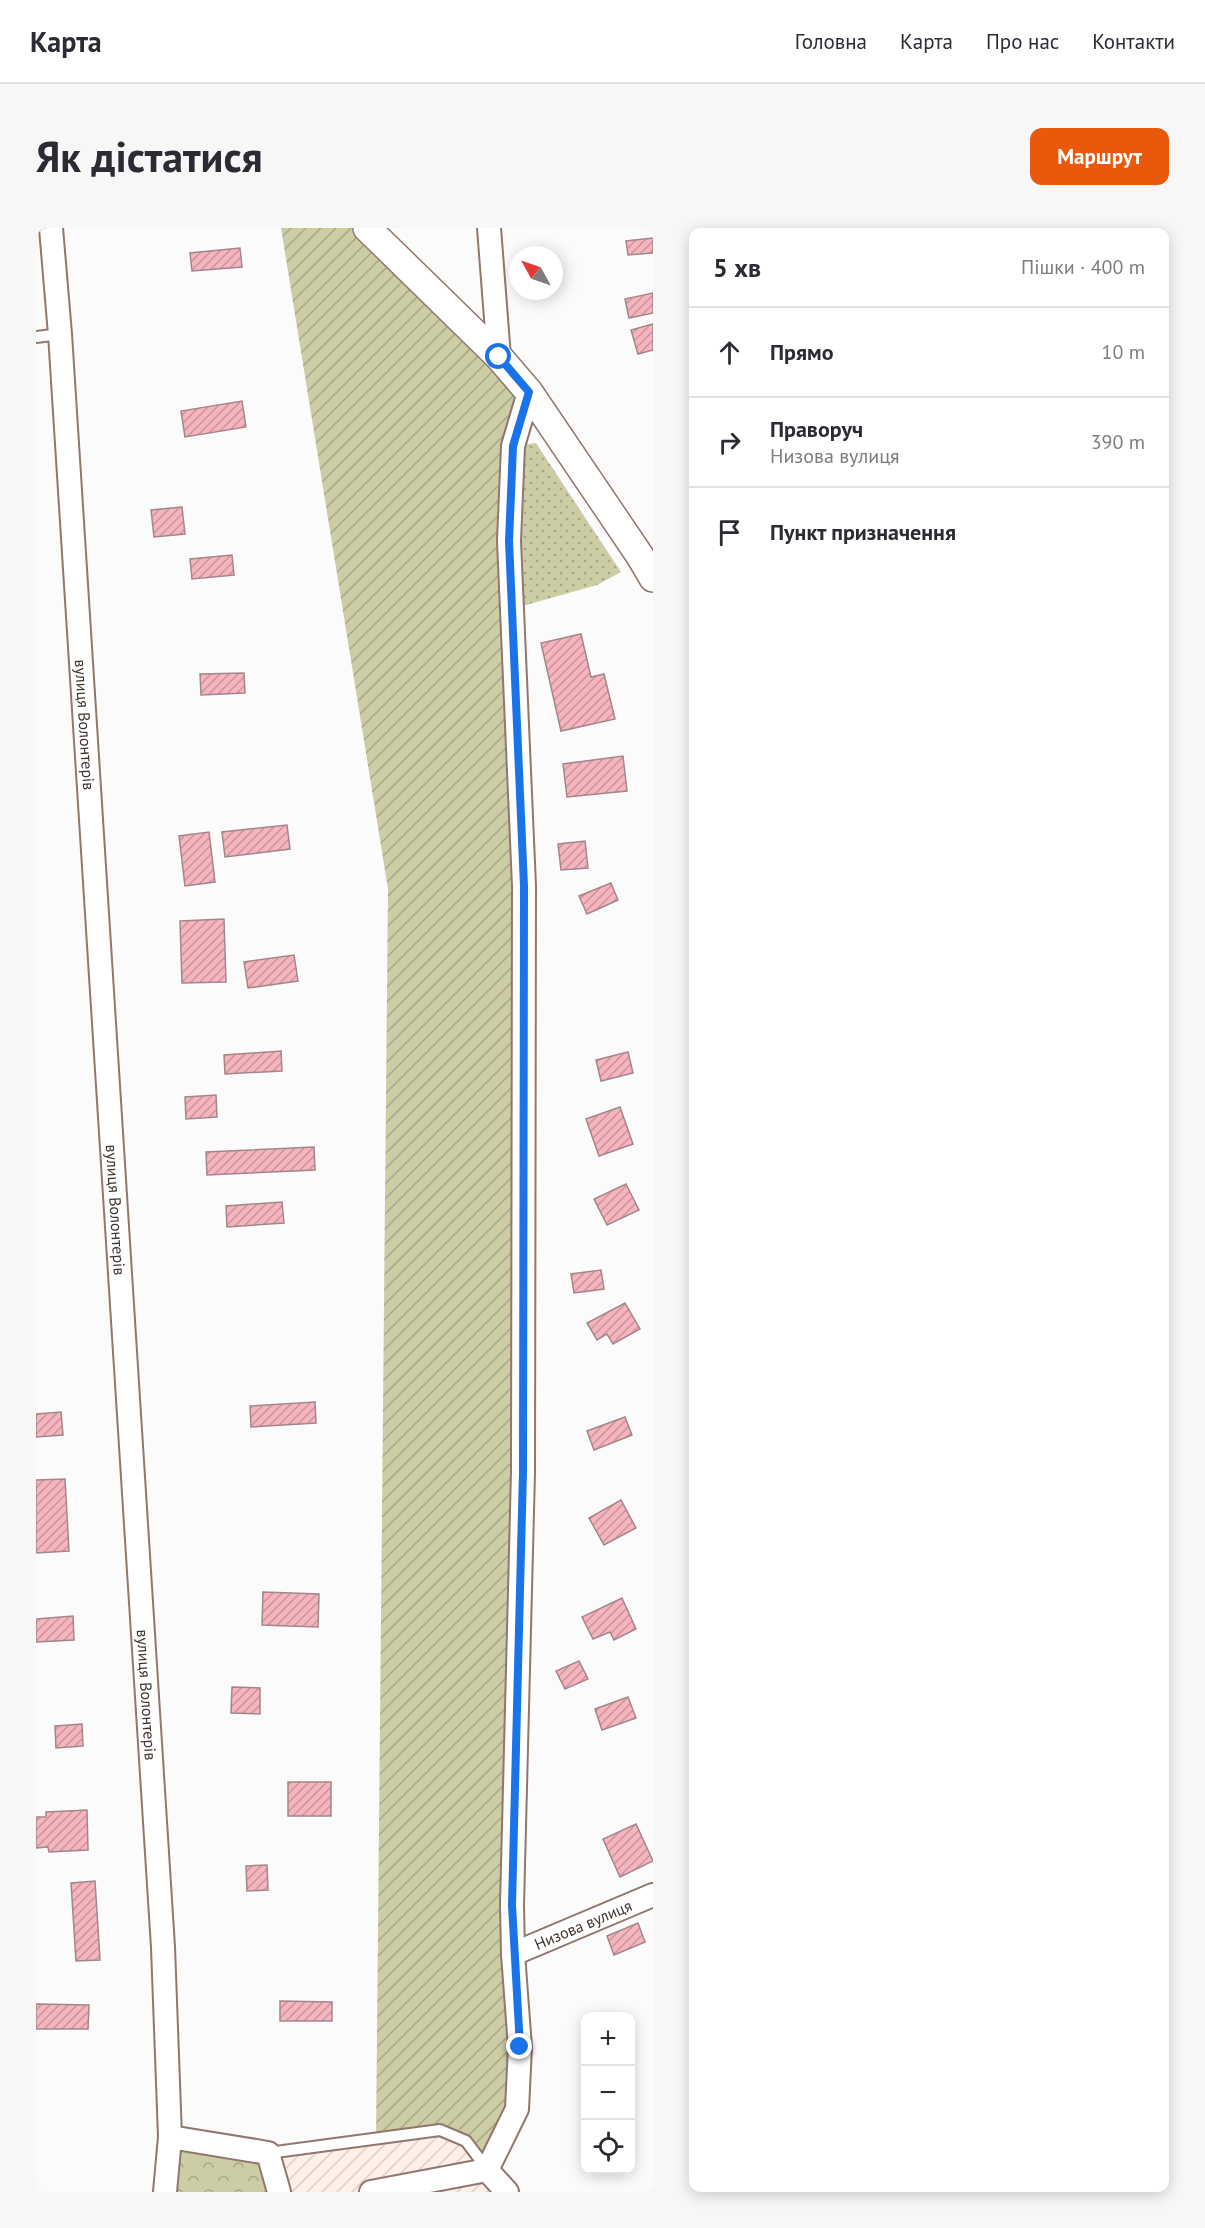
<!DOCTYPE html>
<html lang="uk">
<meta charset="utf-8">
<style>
:root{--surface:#fff;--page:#f7f7f7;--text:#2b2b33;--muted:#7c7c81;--line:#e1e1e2;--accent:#ea580c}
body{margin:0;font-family:"PT Sans",sans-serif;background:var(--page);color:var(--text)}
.controls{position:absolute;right:18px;bottom:18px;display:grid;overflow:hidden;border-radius:12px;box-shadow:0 3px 15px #0003}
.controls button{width:54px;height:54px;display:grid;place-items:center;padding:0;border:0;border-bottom:2px solid var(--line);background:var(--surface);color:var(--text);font:30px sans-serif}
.compass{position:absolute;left:473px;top:18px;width:54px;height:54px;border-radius:50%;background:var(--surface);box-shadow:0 3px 15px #0003;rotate:310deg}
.stop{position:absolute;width:18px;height:18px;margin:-14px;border:4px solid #1a73e8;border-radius:50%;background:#fff}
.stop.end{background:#1a73e8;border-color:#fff;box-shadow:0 2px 6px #0008}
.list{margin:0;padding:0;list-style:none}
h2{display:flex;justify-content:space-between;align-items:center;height:78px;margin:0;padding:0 24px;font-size:26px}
h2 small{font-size:20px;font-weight:400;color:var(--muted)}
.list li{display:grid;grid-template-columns:39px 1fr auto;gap:18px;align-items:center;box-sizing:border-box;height:90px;padding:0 24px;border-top:2px solid var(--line)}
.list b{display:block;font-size:22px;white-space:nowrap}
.list p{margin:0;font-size:20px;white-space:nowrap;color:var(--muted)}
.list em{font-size:20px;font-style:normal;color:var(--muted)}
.icon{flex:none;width:33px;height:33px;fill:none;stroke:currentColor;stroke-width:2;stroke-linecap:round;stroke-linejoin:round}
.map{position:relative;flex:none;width:617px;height:1964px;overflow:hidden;border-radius:12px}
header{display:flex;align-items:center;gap:36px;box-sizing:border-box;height:84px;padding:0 30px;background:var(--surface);border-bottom:2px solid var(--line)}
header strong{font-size:28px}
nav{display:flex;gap:33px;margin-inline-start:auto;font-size:21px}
.intro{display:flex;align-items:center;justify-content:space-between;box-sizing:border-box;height:144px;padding:0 36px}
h1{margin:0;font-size:42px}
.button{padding:15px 27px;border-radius:12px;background:var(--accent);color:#fff;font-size:21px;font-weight:700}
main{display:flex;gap:36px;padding:0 36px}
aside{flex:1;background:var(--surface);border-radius:12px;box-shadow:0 3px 15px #0003}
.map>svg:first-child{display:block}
.industrial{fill:url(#industrial-furrows)}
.grass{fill:url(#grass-dots)}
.forest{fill:url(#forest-crowns)}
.garden{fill:url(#garden-furrows)}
.building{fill:url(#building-hatch);stroke:#a4868a;stroke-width:1.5}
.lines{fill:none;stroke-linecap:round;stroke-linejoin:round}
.service-casing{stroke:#92776c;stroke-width:14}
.minor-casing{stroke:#92776c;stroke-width:26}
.tertiary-casing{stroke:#92776c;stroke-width:30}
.service{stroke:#fff;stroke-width:10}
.minor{stroke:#fff;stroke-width:22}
.tertiary{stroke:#fff;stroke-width:27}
.route{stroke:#1a73e8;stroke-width:8}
.labels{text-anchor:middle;stroke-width:6;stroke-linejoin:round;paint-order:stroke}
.street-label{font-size:16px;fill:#40342f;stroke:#fbfbfb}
</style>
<header>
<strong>Карта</strong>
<nav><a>Головна</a><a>Карта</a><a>Про нас</a><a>Контакти</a></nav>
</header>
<div class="intro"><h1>Як дістатися</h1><a class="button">Маршрут</a></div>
<main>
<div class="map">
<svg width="617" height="1964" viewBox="0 0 617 1964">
<defs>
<pattern id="industrial-furrows" width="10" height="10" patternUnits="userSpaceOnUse" patternTransform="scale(1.5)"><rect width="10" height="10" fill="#ffefe9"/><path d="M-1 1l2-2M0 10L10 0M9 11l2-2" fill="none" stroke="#dccec8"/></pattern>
<pattern id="grass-dots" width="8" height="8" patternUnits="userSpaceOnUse" patternTransform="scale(1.5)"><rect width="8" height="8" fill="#cccda5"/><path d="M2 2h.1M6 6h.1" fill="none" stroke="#a7a787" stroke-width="1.8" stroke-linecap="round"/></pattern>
<pattern id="forest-crowns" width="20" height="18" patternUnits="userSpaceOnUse" patternTransform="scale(1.5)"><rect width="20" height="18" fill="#cccda5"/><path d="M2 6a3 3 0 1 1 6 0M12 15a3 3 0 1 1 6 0" fill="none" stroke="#a7a787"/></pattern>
<pattern id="garden-furrows" width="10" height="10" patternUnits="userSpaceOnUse" patternTransform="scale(1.5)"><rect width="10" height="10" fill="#cccda5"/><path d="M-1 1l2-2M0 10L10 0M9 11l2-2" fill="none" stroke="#a7a787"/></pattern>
<pattern id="building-hatch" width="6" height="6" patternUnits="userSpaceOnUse" patternTransform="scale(1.5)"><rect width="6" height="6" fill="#f6b5be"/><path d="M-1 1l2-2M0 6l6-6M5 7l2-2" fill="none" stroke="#c9949b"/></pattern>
</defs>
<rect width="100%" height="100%" fill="#fbfbfb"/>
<path class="industrial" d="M404,1902L430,1913L471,1964H243L232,1925Z"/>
<path class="grass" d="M500,215L585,344L561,357L476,381L477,218Z"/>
<path class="forest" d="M134,1909L232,1925L243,1964H129Z"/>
<path class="garden" d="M245,0H331L493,164L477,218L488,658L481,1881L451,1942L430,1913L404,1902L340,1912L352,661Z"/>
<g class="building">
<path d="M617,10V25L592,27L590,13Z"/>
<path d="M204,20L206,39L156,43L154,25Z"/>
<path d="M617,65V85L593,90L589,71Z"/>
<path d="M617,96V122L602,126L595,102Z"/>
<path d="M206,173L210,199L149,209L145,183Z"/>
<path d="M146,279L149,306L118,309L115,282Z"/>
<path d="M196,327L198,347L156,351L154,331Z"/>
<path d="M545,406L555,449L568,446L579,491L525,503L505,415Z"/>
<path d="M208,445L209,465L165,467L164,446Z"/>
<path d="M587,528L591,563L531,569L527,536Z"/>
<path d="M251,597L254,621L189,629L186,604Z"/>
<path d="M173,604L179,654L149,658L143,608Z"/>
<path d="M549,613L552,640L525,642L522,616Z"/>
<path d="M575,655L582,672L551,686L543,668Z"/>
<path d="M188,691L190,754L146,755L144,693Z"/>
<path d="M258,727L262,753L212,760L208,734Z"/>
<path d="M245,823L246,843L189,846L188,827Z"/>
<path d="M592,824L597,845L565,853L560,832Z"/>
<path d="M180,867L181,889L150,891L149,869Z"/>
<path d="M584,879L597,916L563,928L550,891Z"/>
<path d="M278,919L279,942L171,947L170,924Z"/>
<path d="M590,956L603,982L571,997L558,971Z"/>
<path d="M246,974L248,995L191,999L190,978Z"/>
<path d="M565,1042L568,1061L538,1065L535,1046Z"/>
<path d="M589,1075L604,1101L577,1116L571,1106L561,1112L551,1095Z"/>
<path d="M279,1174L280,1195L215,1199L214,1178Z"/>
<path d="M25,1184L27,1207L0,1209V1186Z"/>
<path d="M589,1189L596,1207L558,1222L551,1203Z"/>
<path d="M29,1251L33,1323L0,1325V1252Z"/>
<path d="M585,1272L600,1300L568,1317L553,1290Z"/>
<path d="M227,1364L283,1366L282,1399L226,1397Z"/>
<path d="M586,1370L600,1401L578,1412L574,1404L557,1411L546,1389Z"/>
<path d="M37,1388L38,1412L0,1414V1391Z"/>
<path d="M543,1433L552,1451L529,1461L520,1443Z"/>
<path d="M196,1459L224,1460V1486L195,1485Z"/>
<path d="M592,1469L600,1490L566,1502L559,1481Z"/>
<path d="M46,1496L47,1518L20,1520L19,1498Z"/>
<rect x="252" y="1554" width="43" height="34"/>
<path d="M51,1582L52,1622L13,1624L12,1619L0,1620V1589H10V1584Z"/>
<path d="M600,1596L617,1633L584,1649L567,1611Z"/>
<path d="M231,1637L232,1662L211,1663L210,1638Z"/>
<path d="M59,1653L64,1732L40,1733L35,1655Z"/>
<path d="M602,1695L609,1714L578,1727L571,1708Z"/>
<path d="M244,1773L296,1774V1793H244Z"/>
<path d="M0,1776L53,1777L52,1801H0Z"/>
</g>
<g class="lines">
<defs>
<g id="service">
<path d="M0,109L24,106"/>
<path d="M232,1925L404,1902L430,1913L451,1941"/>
</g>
<g id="minor">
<path id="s1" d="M15,0L24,106L127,1719L134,1909L129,1964"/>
<path d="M453,0L463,129"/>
<path id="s2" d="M477,1726L617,1667"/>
<path d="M134,1909L232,1925L243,1964"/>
<path d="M451,1942L481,1881L484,1819L477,1726L476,1677L487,1244L488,658L473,313L477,218L493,164"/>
<path d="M335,1964L451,1942L471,1964"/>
</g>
<path id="tertiary" d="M331,0L463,129L493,164L604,328L617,350"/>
</defs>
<use href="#service" class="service-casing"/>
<use href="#minor" class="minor-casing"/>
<use href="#tertiary" class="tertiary-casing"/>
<use href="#service" class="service"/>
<use href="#minor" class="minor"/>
<use href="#tertiary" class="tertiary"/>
</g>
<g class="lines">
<path class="route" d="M463,129L493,164L477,218L473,313L488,658L487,1244L476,1677L484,1819"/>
</g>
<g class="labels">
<g class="street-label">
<text dy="6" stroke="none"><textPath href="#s1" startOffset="498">вулиця Волонтерів</textPath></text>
<text dy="6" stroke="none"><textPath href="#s1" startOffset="984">вулиця Волонтерів</textPath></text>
<text dy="6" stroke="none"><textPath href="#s1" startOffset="1470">вулиця Волонтерів</textPath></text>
<text dy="6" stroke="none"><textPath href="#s2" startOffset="76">Низова вулиця</textPath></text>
</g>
</g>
</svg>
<div class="controls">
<button>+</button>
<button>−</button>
<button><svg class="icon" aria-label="locate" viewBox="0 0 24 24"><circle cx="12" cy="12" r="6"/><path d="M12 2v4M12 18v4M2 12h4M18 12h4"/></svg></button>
</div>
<svg class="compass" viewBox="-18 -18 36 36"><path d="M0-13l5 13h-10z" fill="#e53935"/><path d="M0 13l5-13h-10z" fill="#7c7c81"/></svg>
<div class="stop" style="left:463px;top:129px"></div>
<div class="stop end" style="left:484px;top:1819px"></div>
</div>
<aside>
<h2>5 хв<small>Пішки · 400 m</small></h2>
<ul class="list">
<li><svg class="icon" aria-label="ahead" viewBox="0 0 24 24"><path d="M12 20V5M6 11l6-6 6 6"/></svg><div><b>Прямо</b></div><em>10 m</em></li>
<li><svg class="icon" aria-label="right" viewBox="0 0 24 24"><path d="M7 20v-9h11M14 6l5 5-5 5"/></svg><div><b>Праворуч</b><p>Низова вулиця</p></div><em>390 m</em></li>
<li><svg class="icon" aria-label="arrive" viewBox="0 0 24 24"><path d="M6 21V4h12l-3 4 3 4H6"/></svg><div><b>Пункт призначення</b></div></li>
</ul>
</aside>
</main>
